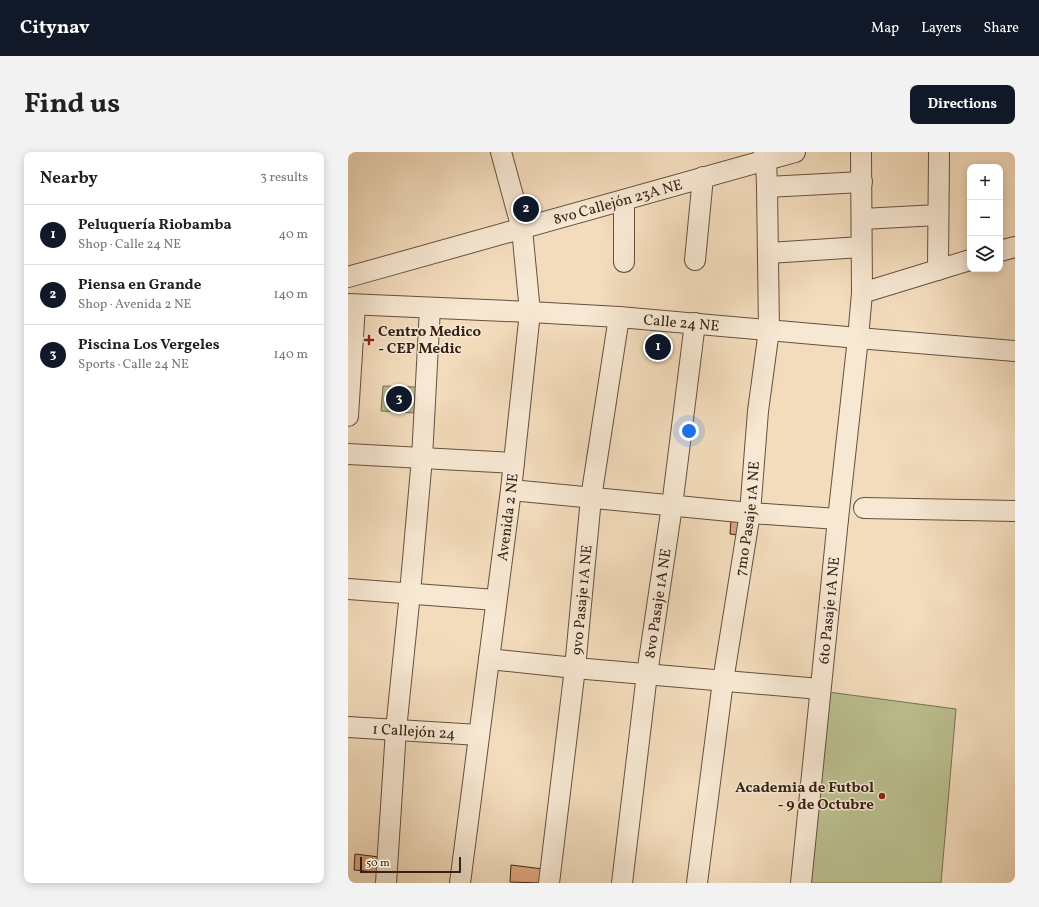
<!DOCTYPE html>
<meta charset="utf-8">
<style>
:root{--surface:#fff;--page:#f2f2f2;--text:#202124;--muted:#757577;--line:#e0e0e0;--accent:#111827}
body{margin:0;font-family:Vollkorn,serif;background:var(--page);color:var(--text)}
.controls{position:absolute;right:12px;top:12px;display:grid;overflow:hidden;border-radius:8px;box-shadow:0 2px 10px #0003}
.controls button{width:36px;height:36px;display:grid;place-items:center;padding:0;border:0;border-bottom:1px solid var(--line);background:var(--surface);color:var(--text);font:20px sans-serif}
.scale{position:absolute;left:12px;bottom:10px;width:101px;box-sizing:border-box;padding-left:4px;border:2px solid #362116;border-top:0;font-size:11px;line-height:14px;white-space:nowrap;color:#362116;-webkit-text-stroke:3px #f7e8d3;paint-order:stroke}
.you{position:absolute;left:341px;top:279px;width:14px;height:14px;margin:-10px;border:3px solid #fff;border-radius:50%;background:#1a73e8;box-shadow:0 0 0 6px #1a73e833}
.badge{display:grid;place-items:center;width:26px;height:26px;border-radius:50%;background:var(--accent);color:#fff;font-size:13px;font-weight:700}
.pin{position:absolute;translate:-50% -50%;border:2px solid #fff;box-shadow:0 1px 4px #0006}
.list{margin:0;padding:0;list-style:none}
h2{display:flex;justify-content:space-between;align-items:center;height:52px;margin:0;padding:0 16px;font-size:17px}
h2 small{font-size:13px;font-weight:400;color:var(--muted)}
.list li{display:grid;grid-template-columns:26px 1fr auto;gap:12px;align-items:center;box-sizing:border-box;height:60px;padding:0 16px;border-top:1px solid var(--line)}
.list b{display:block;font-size:15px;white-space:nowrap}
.list p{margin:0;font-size:13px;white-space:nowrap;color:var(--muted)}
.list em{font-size:13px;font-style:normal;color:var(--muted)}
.icon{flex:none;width:22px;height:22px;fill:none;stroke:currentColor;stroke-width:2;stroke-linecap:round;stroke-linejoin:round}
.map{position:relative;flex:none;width:667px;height:731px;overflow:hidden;border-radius:8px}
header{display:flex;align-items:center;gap:24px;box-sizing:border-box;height:56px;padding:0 20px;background:var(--accent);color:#fff}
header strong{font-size:19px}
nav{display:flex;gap:22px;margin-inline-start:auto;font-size:14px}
.intro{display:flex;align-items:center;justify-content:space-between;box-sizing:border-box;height:96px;padding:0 24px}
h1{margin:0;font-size:28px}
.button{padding:10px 18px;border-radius:8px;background:var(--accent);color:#fff;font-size:14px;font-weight:700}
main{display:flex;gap:24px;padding:0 24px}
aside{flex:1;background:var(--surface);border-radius:8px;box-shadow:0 2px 10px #0003}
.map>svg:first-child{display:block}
.green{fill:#bbc090;stroke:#787053}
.building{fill:#dda47b;stroke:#362116}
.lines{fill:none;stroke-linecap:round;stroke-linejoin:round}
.minor-casing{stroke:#655040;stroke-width:22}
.minor{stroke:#f7e8d3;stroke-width:20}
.poi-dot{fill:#8f2418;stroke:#f7e8d3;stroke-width:1.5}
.labels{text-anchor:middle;stroke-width:3;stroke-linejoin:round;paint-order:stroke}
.street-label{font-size:15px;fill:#362116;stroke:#f7e8d3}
.poi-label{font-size:15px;font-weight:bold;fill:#362116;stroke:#f7e8d3;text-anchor:start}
</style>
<header>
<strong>Citynav</strong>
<nav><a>Map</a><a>Layers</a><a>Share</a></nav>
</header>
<div class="intro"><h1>Find us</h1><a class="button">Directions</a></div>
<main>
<aside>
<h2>Nearby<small>3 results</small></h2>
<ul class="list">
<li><span class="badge">1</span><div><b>Peluquería Riobamba</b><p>Shop · Calle 24 NE</p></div><em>40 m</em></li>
<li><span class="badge">2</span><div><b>Piensa en Grande</b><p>Shop · Avenida 2 NE</p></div><em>140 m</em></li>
<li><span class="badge">3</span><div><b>Piscina Los Vergeles</b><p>Sports · Calle 24 NE</p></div><em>140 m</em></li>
</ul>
</aside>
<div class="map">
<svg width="667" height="731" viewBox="0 0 667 731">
<rect width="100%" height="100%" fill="#f3dcbc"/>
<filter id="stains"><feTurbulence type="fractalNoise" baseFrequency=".005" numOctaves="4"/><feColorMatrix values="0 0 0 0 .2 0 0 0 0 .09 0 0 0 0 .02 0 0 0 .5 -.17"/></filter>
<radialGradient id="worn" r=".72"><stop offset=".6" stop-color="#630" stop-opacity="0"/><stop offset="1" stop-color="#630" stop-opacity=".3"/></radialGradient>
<g class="green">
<path d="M35,234L68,235L66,261L33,259Z"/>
<path d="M480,540L608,557L593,731H458Z"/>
</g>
<g class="building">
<path d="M306,192L320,193L319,206L305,204Z"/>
<path d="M383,368L391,369L390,383L382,382Z"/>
<path d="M7,702L31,705L29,720L6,718Z"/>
<path d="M163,713L195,717L193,731L162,730Z"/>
</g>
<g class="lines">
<defs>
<g id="minor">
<path d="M513,0L514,141"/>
<path d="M419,35L514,30"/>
<path d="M276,48V110"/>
<path d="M514,67L590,63"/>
<path d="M652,99L667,95"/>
<path d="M421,101L513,95"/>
<path d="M347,108L355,25"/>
<path d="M590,118L591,0"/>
<path id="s1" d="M0,125L447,0"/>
<path id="s2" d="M0,152L182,160L271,165L510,186L667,199"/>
<path d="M0,264L7,153"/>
<path d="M0,302L166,311"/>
<path d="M163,338L402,361L490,367"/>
<path d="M516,356L667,359"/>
<path d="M0,437L148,448"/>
<path d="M141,507L227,516L472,537"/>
<path id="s3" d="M0,575L131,583"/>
<path d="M38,731L48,578L62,441L74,306L82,156"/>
<path id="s4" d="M112,731L163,338L182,160L174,77L153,0"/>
<path id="s5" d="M201,731L227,516L243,346L271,165"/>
<path id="s6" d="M274,731L299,522L324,354L347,171"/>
<path id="s7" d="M349,731L375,529L402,361L410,259L421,178L419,35L418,7L416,0"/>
<path id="s8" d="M453,731L490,367L510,186L514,141L622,108"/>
</g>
</defs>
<use href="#minor" class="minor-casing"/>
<use href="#minor" class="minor"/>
</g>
<g class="poi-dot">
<path d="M19 182h4v4h4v4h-4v4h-4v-4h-4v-4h4z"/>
<circle cx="534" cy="644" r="4"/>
</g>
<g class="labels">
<g class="street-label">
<text dy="5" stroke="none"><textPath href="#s1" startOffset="280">8vo Callejón 23A NE</textPath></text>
<text dy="5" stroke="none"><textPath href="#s2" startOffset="334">Calle 24 NE</textPath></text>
<text dy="5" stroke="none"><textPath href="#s4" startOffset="369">Avenida 2 NE</textPath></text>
<text dy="5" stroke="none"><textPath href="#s7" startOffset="368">7mo Pasaje 1A NE</textPath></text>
<text dy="5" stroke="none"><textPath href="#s5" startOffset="285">9vo Pasaje 1A NE</textPath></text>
<text dy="5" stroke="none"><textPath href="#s6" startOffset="282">8vo Pasaje 1A NE</textPath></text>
<text dy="5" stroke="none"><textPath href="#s8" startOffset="274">6to Pasaje 1A NE</textPath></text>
<text dy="5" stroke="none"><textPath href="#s3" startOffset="66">1 Callejón 24</textPath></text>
</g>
<g class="poi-label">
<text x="30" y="184">Centro Medico<tspan x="30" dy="17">- CEP Medic</tspan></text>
<text x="526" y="640" text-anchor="end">Academia de Futbol<tspan x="526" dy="17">- 9 de Octubre</tspan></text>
</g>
</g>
<rect width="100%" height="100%" filter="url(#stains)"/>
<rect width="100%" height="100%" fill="url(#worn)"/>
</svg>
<div class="controls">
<button>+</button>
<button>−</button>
<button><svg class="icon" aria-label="layers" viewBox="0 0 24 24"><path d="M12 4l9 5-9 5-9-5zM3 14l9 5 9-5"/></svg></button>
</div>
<div class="scale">50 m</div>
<div class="you"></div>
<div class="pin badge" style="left:310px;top:195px">1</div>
<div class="pin badge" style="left:178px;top:57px">2</div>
<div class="pin badge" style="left:51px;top:247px">3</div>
</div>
</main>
